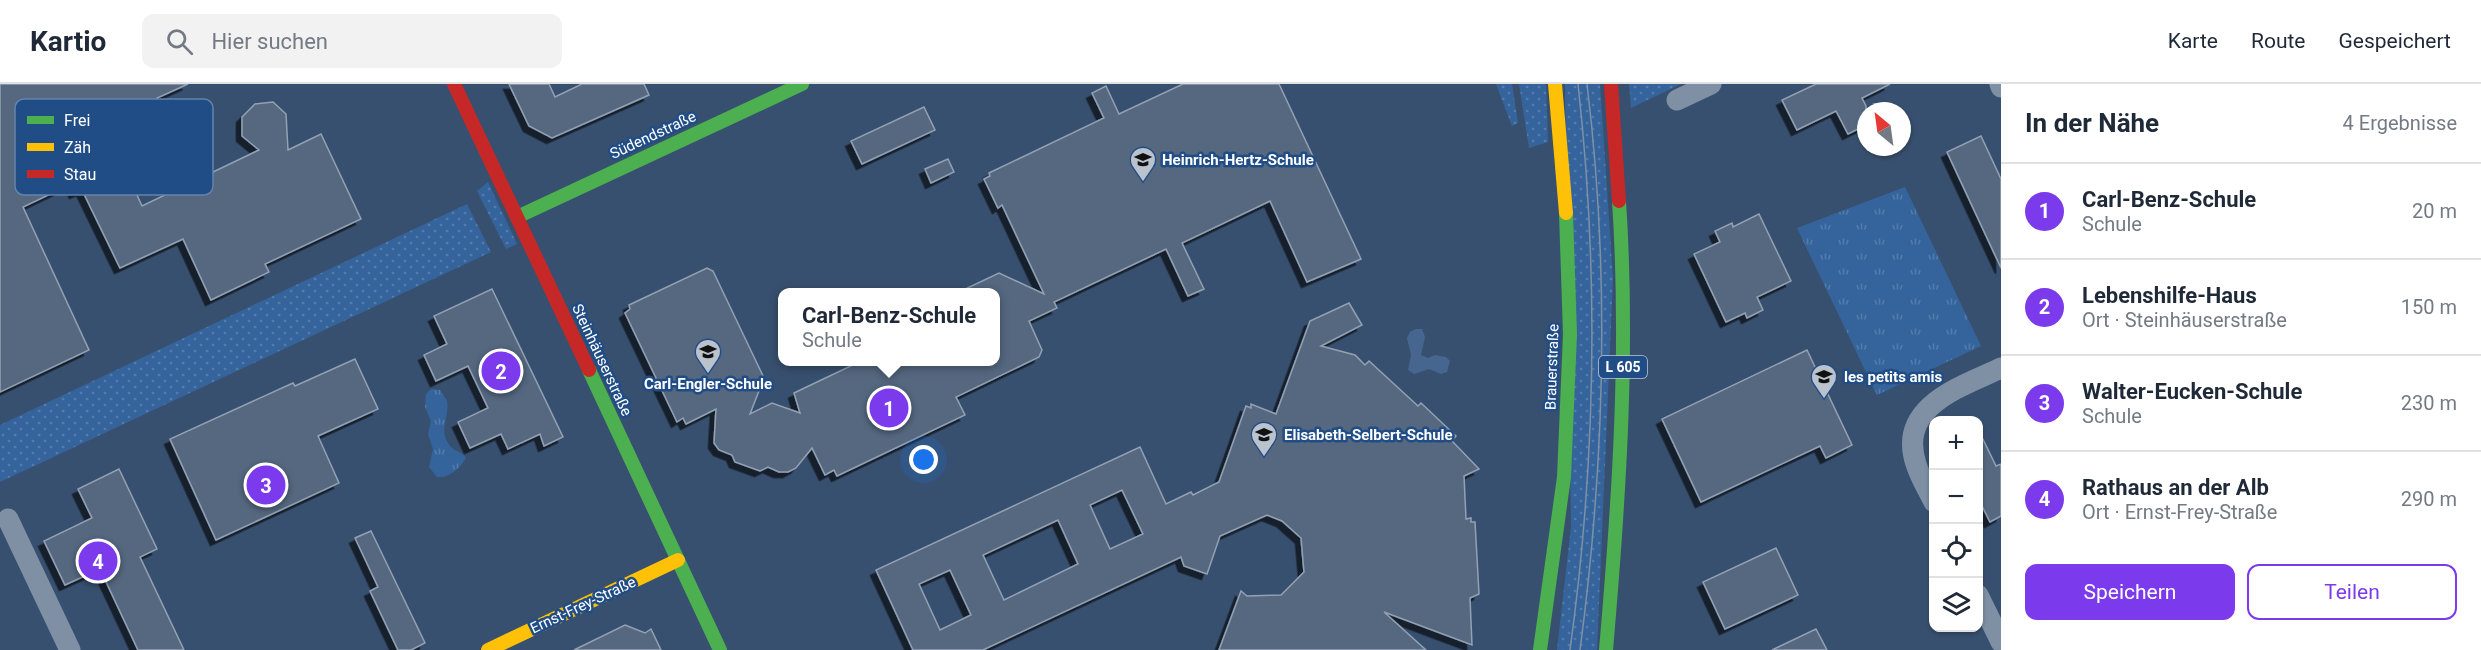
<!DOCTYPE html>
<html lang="de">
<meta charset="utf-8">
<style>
:root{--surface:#fff;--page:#f2f2f3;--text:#1f2937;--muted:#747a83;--line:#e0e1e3;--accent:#7c3aed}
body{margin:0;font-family:Roboto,sans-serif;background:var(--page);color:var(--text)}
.controls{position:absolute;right:18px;bottom:18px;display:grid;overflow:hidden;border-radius:12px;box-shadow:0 2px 4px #0004}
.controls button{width:54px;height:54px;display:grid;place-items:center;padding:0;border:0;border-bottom:2px solid var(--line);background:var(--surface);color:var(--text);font:30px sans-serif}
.compass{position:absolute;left:1857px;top:18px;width:54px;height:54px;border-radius:50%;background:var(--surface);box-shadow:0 2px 4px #0004;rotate:331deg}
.you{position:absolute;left:924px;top:376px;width:21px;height:21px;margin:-15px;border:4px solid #fff;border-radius:50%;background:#1a73e8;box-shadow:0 0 0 9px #1a73e833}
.badge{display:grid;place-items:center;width:39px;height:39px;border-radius:50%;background:var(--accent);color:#fff;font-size:20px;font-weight:700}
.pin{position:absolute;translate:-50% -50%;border:3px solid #fff;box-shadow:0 2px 6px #0006}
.popup{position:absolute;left:778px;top:204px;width:222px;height:78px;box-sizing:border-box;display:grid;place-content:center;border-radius:12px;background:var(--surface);filter:drop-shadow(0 2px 4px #0005);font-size:20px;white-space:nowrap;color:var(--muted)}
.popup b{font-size:22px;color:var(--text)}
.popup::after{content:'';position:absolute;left:50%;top:100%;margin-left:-12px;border:12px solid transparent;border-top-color:var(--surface)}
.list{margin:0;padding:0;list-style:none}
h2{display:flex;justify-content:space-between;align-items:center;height:78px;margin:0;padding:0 24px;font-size:26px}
h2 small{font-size:20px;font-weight:400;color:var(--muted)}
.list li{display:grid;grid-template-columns:39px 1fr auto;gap:18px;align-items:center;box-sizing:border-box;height:96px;padding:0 24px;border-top:2px solid var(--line)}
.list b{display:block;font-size:22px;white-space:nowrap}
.list p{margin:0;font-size:20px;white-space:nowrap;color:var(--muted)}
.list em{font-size:20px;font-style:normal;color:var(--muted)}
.actions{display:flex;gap:12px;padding:18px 24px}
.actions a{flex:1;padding:14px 0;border:2px solid var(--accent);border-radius:12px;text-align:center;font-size:21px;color:var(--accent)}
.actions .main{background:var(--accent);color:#fff}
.icon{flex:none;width:33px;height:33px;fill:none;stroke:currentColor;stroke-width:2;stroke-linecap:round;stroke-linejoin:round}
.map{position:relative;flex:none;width:2001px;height:566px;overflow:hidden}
header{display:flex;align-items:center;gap:36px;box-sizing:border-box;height:84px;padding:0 30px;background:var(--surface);border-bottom:2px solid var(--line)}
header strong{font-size:28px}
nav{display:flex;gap:33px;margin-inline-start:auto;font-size:21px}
.search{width:420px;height:54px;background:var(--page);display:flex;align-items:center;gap:15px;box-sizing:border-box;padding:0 21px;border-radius:12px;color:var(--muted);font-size:22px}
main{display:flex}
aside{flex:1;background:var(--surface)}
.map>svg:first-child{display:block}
.grass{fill:url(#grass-dots)}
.park{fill:url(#park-tufts)}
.water{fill:#47668f}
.building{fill:#546880;stroke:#93a1b3;stroke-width:1.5;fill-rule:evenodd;filter:url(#shadow)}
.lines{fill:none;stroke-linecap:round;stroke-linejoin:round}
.street{stroke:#7f90a5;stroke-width:21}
.fast{stroke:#4caf50;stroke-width:14}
.slow{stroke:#ffc107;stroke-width:14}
.jam{stroke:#c62828;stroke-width:14}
.tram{stroke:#7f90a4;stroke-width:1.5}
.labels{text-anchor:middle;stroke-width:5;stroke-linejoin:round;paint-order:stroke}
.shield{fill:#214d86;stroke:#bccadb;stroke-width:1.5}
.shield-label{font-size:14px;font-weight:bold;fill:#fff}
.street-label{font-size:15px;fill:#fff;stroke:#214d86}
.poi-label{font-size:15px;font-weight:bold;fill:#fff;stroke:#214d86;text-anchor:start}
.key{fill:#214d86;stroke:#6482aa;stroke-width:1.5}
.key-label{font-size:16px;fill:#fff}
</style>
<header>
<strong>Kartio</strong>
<div class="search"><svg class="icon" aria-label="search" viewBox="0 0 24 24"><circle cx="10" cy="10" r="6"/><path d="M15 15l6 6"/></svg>Hier suchen</div>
<nav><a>Karte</a><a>Route</a><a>Gespeichert</a></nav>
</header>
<main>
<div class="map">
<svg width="2001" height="566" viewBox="0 0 2001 566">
<defs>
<pattern id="grass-dots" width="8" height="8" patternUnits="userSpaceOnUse" patternTransform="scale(1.5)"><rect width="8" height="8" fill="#35649c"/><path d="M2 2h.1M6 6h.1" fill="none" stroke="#537bab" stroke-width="1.8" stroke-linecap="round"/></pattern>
<pattern id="park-tufts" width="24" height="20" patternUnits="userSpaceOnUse" patternTransform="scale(1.5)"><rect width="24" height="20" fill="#35649c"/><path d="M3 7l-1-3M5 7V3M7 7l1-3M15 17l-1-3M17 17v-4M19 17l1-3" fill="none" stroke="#537bab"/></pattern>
<filter id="shadow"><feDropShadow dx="-5.5" dy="5.5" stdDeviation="0" flood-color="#0009"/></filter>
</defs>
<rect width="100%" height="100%" fill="#38506f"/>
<g class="grass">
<path d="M1496,0H1512L1518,39L1512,42Z"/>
<path d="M1519,0H1546L1548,58L1529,64Z"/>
<path d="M1565,0H1600L1613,194L1597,566H1557L1571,443Z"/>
<path d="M1629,0H1681L1631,24Z"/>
<path d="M488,98L517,160L506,165L477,107Z"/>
<path d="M467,120L491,168L0,398V341Z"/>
</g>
<g class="park">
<path d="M1905,103L1981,262L1877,311L1797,144Z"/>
<path d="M431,305L440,306L447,317C450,333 437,347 451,363C455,368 462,367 466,374C460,384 450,394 437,393L429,383L433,365L428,350L431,337L425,323L426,310Z"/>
</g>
<path class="water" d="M1416,245H1422L1425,253L1421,271L1428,274L1435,271L1446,273L1450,277L1447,288L1441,290L1429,285L1414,290L1408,286L1411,271L1407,254L1410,248Z"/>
<g class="building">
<path d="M0,0H188L157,14L164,28L111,54L142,122L259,66L242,52V33L255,20L273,18L286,30L288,66L321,50L361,135L265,180L269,188L211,216L183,155L120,184L82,106L75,109L71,100L23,123L89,266L0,308Z"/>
<path d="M509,0H549L555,13L582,0H644L649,11L552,54L529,42Z"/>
<path d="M1183,0H1279L1361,175L1307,198L1270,117L1182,159L1204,205L1188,212L1166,165L1054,218L1057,224L1029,237L1042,266L1039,273L956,313L965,331L837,392L834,386L825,391L812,364L796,384L788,388H779L768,383L760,387L735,378L732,371L719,366L714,359L716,325L686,340L683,334L677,338L625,229L630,225L629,221L707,184L713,187L764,294L750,330L772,319L800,329L794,309L859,278H996V208H959L999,189L1044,210L1002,121L998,124L984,95L990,92L989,89L1104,34L1092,9L1106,2L1119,30Z"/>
<path d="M1816,0H1890L1862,14L1866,22V41L1848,50L1836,27L1797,46L1782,16Z"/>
<path d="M924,23L935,46L862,80L851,57Z"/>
<path d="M1981,52L2001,95V184L1947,68Z"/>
<path d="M948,75L954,88L931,99L925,85Z"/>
<path d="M1759,130L1791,197L1757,213L1763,226L1747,234L1745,229L1726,238L1694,170L1720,158L1715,147L1732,139L1733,143Z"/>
<path d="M492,205L563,353L544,362L540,350L508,365L501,350L470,364L458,338L488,324L468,282L436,297L424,271L447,260L434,232Z"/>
<path d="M1349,219L1362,241L1321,262L1355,271L1365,281L1369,277L1418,322L1421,319L1456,352L1452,357L1479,385L1464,392L1466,435L1471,434V438H1475L1479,510L1470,514L1472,561L1384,528L1426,566H1219L1241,507L1247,512L1281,511L1304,488L1301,454L1282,437L1267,431L1220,452L1207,490L1184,482L1181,473L983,566H913L876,486L1140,363L1166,420L1191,408L1193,411L1219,398L1246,322L1251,324V320L1276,330L1310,237ZM1122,406L1143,450L1110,465L1090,421ZM1058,436L1078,480L1004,516L983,471ZM950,486L971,531L940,546L919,500Z"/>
<path d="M1807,266L1852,361L1826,374L1820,362L1701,418L1662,335Z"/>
<path d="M355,275L378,325L318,352L339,399L216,456L170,355L293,299L295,302Z"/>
<path d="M1978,345L1996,382L2001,380V432L1990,438L1978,414Z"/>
<path d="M119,385L157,465L140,473L184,566H138L100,485L65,501L44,457L92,434L78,405Z"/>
<path d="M371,447L425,559L411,566H398L370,507L378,503L355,454Z"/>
<path d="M1776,464L1798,511L1725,545L1703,498Z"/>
<path d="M625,541L645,549L651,545L661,566H574Z"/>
<path d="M1816,545L1827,566H1772Z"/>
</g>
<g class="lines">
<g class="street">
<path d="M2000,0L2001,3"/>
<path d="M1677,16L1711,0"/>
<path d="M1934,418C1928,406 1920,393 1916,380C1897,322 1961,303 2001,284"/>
<path d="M8,435L70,566"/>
<path d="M1978,511L2001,558"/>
</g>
<g class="fast">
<path d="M517,133L802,0"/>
<path d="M589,286L720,566"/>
<path d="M1540,566L1564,393L1570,250L1566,129"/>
<path d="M1606,566C1619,416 1629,267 1619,117"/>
</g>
<g class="slow">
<path d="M1555,0L1566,129"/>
<path d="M488,566L678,476"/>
</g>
<g class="jam">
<path d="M454,0L589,286"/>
<path d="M1611,0L1619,117"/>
</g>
<g class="tram">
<path d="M1570,566C1596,378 1599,188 1578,0"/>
<path d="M1580,566C1605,378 1610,188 1587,0"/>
</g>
</g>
<defs>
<symbol id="school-pin" viewBox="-11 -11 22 30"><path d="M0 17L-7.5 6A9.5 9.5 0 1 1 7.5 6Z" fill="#b9c2cd" stroke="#214d86"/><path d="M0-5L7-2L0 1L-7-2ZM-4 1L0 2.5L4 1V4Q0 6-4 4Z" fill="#111"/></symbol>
</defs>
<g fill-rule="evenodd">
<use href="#school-pin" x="1128" y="61" width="30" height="40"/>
<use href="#school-pin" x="693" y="253" width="30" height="40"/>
<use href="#school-pin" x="1809" y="278" width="30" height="40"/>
<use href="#school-pin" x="1249" y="336" width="30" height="40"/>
</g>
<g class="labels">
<rect class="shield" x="1599" y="272" width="48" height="22" rx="4.5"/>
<g class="shield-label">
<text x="1623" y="288">L 605</text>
</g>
<g class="street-label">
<text transform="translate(653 51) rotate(-25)" y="5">Südendstraße</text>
<text transform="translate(602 276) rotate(65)" y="5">Steinhäuserstraße</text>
<text transform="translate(1552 283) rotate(-88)" y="5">Brauerstraße</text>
<text transform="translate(583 521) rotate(-25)" y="5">Ernst-Frey-Straße</text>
</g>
<g class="poi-label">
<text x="1162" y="81">Heinrich-Hertz-Schule</text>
<text x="1844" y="298">les petits amis</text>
<text x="708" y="305" text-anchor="middle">Carl-Engler-Schule</text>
<text x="1284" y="356">Elisabeth-Selbert-Schule</text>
</g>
</g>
<rect x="15" y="15" width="198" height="96" rx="9" class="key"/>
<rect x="27" y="32" width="27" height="8" fill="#4caf50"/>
<rect x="27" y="59" width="27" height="8" fill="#ffc107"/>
<rect x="27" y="86" width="27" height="8" fill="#c62828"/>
<g class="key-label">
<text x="64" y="42">Frei</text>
<text x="64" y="69">Zäh</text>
<text x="64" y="96">Stau</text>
</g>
</svg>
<div class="controls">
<button>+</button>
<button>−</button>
<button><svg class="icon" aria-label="locate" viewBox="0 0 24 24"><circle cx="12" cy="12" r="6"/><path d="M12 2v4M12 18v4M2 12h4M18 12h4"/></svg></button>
<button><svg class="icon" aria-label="layers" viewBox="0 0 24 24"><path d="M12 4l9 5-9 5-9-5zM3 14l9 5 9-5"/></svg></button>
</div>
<svg class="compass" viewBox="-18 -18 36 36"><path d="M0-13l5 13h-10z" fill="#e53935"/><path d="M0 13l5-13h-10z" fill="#747a83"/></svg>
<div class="you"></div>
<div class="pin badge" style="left:889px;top:324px">1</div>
<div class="popup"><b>Carl-Benz-Schule</b>Schule</div>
<div class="pin badge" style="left:501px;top:287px">2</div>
<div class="pin badge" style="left:266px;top:401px">3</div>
<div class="pin badge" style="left:98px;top:477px">4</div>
</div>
<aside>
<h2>In der Nähe<small>4 Ergebnisse</small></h2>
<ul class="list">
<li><span class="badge">1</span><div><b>Carl-Benz-Schule</b><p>Schule</p></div><em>20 m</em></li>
<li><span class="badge">2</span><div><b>Lebenshilfe-Haus</b><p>Ort · Steinhäuserstraße</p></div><em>150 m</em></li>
<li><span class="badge">3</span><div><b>Walter-Eucken-Schule</b><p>Schule</p></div><em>230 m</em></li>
<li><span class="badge">4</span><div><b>Rathaus an der Alb</b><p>Ort · Ernst-Frey-Straße</p></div><em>290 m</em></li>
</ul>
<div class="actions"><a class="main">Speichern</a><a>Teilen</a></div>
</aside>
</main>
